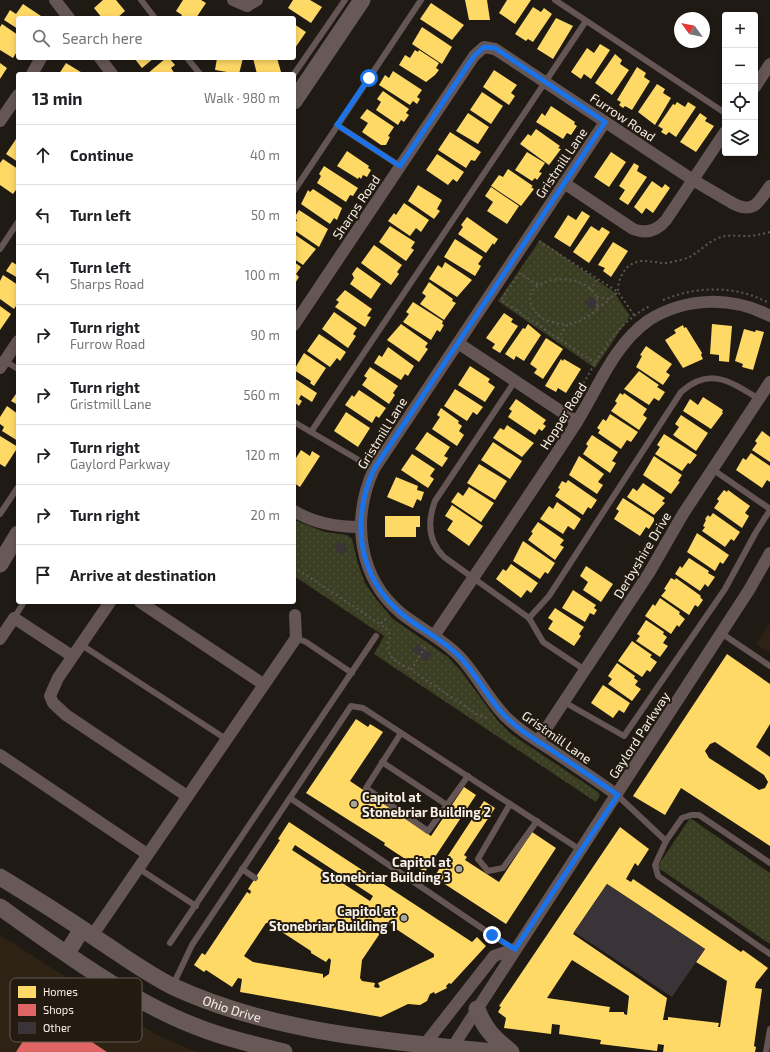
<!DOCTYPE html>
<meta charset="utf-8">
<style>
:root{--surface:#fff;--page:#f2f2f2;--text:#202124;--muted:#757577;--line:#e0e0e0}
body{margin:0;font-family:"Exo 2",sans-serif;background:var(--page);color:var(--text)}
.controls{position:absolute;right:12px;top:12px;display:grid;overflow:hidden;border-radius:4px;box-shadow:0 2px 6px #0003}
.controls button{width:36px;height:36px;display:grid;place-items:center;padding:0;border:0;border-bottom:1px solid var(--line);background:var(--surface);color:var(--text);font:20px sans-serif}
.compass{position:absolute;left:674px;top:12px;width:36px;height:36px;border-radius:50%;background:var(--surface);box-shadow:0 2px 6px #0003;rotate:303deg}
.stop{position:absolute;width:12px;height:12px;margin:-9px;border:3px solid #1a73e8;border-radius:50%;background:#fff}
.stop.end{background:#1a73e8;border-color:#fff;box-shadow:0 1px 4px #0008}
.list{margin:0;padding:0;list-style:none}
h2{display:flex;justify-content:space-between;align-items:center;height:52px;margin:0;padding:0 16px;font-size:17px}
h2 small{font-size:13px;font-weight:400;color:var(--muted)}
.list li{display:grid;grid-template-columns:26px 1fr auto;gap:12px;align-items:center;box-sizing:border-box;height:60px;padding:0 16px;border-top:1px solid var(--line)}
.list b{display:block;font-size:15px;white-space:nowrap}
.list p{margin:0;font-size:13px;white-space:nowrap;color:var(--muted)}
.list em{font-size:13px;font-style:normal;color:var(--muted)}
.icon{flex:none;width:22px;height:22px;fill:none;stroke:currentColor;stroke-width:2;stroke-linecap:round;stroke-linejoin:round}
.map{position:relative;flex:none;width:770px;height:1052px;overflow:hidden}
.search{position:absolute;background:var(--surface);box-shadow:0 2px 6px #0003;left:16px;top:16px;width:280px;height:44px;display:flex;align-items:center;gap:10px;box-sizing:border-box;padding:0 14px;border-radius:4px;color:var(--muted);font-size:15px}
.panel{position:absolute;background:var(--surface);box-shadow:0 2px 6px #0003;left:16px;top:72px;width:280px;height:532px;border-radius:4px}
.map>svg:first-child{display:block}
.built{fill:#2d2213}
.park{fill:url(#park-dots)}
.homes{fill:#ffd966;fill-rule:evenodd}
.shops{fill:#e06666}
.building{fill:#3a3338}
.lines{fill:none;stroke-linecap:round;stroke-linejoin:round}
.path{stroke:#5f5653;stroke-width:2;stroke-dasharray:2 3;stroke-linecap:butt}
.service{stroke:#655655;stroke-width:6}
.minor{stroke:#655655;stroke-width:12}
.secondary{stroke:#685956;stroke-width:17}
.route{stroke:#1a73e8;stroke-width:5}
.poi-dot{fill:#aba69f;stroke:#231b10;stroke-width:1.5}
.labels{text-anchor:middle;stroke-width:4;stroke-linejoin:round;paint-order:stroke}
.street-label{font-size:13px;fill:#f7f1ea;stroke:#231b10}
.poi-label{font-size:13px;font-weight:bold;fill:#f7f1ea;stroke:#231b10;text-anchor:end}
.key{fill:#231b10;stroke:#635b51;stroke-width:1}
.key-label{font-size:11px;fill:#f7f1ea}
</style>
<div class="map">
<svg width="770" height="1052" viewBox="0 0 770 1052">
<defs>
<pattern id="park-dots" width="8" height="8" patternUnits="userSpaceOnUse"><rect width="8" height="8" fill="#3a3e23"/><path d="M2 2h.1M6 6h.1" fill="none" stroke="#4e5138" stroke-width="1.8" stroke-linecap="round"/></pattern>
</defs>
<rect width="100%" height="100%" fill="#1f1a14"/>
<g class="built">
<path d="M770,623V653L756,644Z"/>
<path d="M0,935L157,1035L197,1052H0Z"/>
</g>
<g class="park">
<path d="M540,240L614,292L630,316L595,368L498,301Z"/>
<path d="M294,520L325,532L347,535L352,539L358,564L365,583L376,599L393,619L448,657L461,671L497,720L511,734L598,792L600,795L596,802L374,654L384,636L294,576Z"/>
<path d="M690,818L770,873V944L657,867Z"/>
</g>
<g class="homes">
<path d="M103,0H116L125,11L117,18H102L94,8Z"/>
<path d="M183,0H201L206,3L196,18H180L182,15L176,11Z"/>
<path d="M293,0H310L322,7L311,23L288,8Z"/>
<path d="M465,0H487L490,20H469Z"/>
<path d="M507,0H531L515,24L499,13Z"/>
<path d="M431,3L464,25L452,40L420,19Z"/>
<path d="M23,4L41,16L40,18H18V29L4,20L10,10L16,14Z"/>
<path d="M533,7L541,12L544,8L552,14L533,42L528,39L526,41L515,34Z"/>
<path d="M556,18L573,26L553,59L537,49Z"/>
<path d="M2,24L18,35V50L13,58L0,50V27Z"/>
<path d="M294,24L306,32L295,48L294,47Z"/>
<path d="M422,27L452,47L442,64L412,44Z"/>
<path d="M600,44L610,50L591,79L584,74L581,79L571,72L587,48L594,53Z"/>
<path d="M415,50L418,52L419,50L439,63L436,68L439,70L435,75L426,82L399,65L405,55L410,58Z"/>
<path d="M615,54L622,60L620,64L629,70L612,95L595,83Z"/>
<path d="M134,58H154L142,68Z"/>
<path d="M166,58H169L175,65L171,68L175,74H147Z"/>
<path d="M217,58H243L239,74L215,70Z"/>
<path d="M253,58H277L281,72L274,74H257Z"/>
<path d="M0,63L7,68L0,79Z"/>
<path d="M66,63L84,74H59Z"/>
<path d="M637,67L646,73L644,77L650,81L632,110L625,106L623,108L619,105L621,102L617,100Z"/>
<path d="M494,70L517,85L511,93L515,96L509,105L483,87Z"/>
<path d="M393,71L422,90L417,97L420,99L417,104L413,101L410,105L379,85L385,75L389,78Z"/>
<path d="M657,84L665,89L663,93L671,98L655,125L638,112Z"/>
<path d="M383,91L409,109L406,113L409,115L404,122L401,120L398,125L376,110L381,102L377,99Z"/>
<path d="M482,92L503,106L491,124L470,110Z"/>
<path d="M677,102L685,107L688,102L696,107L676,137L669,132L666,135L661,132L663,129L658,126L673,104L675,105Z"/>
<path d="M551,106L575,122L574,124L577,126L571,135L567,133L563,139L536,122L542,113L545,116Z"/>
<path d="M367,109L394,127L388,136L390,137L386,145H381L362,132L368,123L360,118Z"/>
<path d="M468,113L489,127L478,144L456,131Z"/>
<path d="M700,113L707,118L705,121L714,126L696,152L680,142Z"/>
<path d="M536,129L560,146L558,148L561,149L549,165L520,144L528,134L531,136Z"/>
<path d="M450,132L481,152L475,161L471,160L466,168L438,150Z"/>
<path d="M18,136V162L6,154Z"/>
<path d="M347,151L369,166L368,168L371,170L367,177L363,175L361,179L359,177L358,179L337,166Z"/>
<path d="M527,152L545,163L539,172L542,173L537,180L535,178L532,181L515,170Z"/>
<path d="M611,152L626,162L609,187L594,177Z"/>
<path d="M437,154L464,172L457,182L453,179L448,185L426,170Z"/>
<path d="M3,159L18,169V187L13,194L0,185V163Z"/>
<path d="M634,163L639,166L637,171L647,177L628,205L619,199L625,190L619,186Z"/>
<path d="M324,166L358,188L353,196L350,195L346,202L317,183L321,176L319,174Z"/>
<path d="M508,169L533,186L531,187L534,189L521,206L491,186L499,175L503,177Z"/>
<path d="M652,181L662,188L665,184L670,188L653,213L646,208L642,214L634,207Z"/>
<path d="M418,185L442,200L437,209L440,211L434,219L408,201Z"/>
<path d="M491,187L519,206L507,224L487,211L493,202L485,196Z"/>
<path d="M313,189L342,208L337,220L334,218L330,224L301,204L308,190L310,192Z"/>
<path d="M404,203L429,220L421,232L416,228L410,236L388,221L394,213L396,215Z"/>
<path d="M299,210L328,229L319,247L294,230V225L297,220L294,218Z"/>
<path d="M582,211L590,216L570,247L554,237L568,215L576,220Z"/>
<path d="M467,217L498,239L494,245L493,243L486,253L458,234L463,227L461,225Z"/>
<path d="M390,226L415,242L411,248L414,250L406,261L379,242Z"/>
<path d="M591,226L599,231L602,227L610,232L589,263L573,252Z"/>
<path d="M294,234L316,249L303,265L294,259Z"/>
<path d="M455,239L483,257L478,264L481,266L475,276L444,257Z"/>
<path d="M613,242L628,251L611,277L603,271L605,268L598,265Z"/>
<path d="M374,245L402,265L397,272L399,274L391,285L361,263Z"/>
<path d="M12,262L17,265L18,263V278L6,271Z"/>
<path d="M294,262L301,267L296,274L299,277L294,285Z"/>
<path d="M445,262L472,280L457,297L429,279L438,265L442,268Z"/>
<path d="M357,267L381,284L371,299L350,284L354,278L352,274Z"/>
<path d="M3,275L18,285V303L14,309L0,299V281Z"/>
<path d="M429,282L453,299L452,301L456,303L444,320L420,304L426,296L422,293Z"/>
<path d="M345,290L372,309L367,316L371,317L365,327L335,307L339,302L336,300Z"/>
<path d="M413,302L443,321L442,324L444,325L440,332L437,330L431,340L403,322L409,314L406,312Z"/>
<path d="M0,306L11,314L0,330Z"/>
<path d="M334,312L357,328L353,334L356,336L348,348L322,329Z"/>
<path d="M504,313L513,319L511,322L518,326L500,353L492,348L495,344L486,338Z"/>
<path d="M401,324L428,343L425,347L428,349L419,362L387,340Z"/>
<path d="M528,324L541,335L524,361L516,356L514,360L505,354L523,328L525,329Z"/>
<path d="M712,324L732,326L729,362L719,361V355L710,354Z"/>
<path d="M683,325L684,328L686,327L702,353L701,355L703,359L683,368L665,340L676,333L674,330Z"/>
<path d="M744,329L755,332L756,330L764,332L753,370L742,367L743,364L735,361Z"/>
<path d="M319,334L346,352L340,361L337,358L330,367L307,351Z"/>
<path d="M546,338L563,349L543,379L534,373L537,369L530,364Z"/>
<path d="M646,346L672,364L666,372L670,375L663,385L636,367L642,356L640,355Z"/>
<path d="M388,347L414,366L408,376L405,374L401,380L374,363L379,355L382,357Z"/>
<path d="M304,353L326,368L314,386L310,383L311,381L294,370Z"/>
<path d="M561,359L563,361L564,359L581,369L566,393L558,388L556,392L545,386Z"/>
<path d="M470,366L490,379L488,382L495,387L485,402L458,385Z"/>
<path d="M370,367L398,386L393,393L395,395L389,404L362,385L367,378L364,376Z"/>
<path d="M639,371L659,385L657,387L665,392L659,401L654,398L649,405L624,389Z"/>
<path d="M294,378L317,393L312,402L301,395L299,399L302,401L299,406L294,402Z"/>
<path d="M455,389L483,407L477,415L473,412L467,421L444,406Z"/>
<path d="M359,390L386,408L379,418L376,416L372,423L345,405L352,395L354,397Z"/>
<path d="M18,391V405L11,401Z"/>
<path d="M620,393L623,395L624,393L647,409L643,415L647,418L639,430L611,411L617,403L615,401Z"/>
<path d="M703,397L723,410L722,412L723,413L711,429L683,411L690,399L698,405Z"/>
<path d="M516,399L546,420L543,424L546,426L542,431L539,429L535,435L508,417L512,411L509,409Z"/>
<path d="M7,406L18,414L17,428L18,441L2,431L4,427L0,424V417Z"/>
<path d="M441,408L459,421L458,423L462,426L459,431L464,435L457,446L432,429L440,417L437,415Z"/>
<path d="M346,412L370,428L358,447L334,431Z"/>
<path d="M610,414L638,432L631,442L627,440L621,449L598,433L600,430L597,428L603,419L606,421Z"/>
<path d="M681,415L708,433L696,451L673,435L679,427L675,424Z"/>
<path d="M507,425L534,443L522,457L493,438L500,428L504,430Z"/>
<path d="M762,431L770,437V462L752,450L757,443L755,441Z"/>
<path d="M427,432L450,447L444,456L448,458L442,467L415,449Z"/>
<path d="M664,434L697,455L690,464L688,463L682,471L655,454L660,447L657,445Z"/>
<path d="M592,435L618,452L612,461L616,463L610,473L583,454L588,446L586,444Z"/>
<path d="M0,436L18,447L5,467L0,464Z"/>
<path d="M493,442L522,461L510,479L481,460Z"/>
<path d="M301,450L310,456L312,451L320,456L300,487L294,483V461Z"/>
<path d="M751,453L770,466V482L767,480L762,488L736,470L743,458L746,460Z"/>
<path d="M412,454L435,469L430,476L434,479L428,488L401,470Z"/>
<path d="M579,456L604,474L598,482L603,485L597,494L569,475Z"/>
<path d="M654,456L682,475L678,481L680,482L671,494L643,475Z"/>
<path d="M479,464L507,481L495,500L467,483Z"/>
<path d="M396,477L418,486L417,490L424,492L421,501L417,499L413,508L387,497Z"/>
<path d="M568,480L597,500L591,509L588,507L583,515L555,496L560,489L558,488L562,481L566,483Z"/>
<path d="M643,483L665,498L662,501L665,503L654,515L627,497L633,488L637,491Z"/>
<path d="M469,487L494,503L481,522L451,502L458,492L463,496Z"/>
<path d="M724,490L727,492L728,490L750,506L745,513L749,516L742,528L714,508L719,501L717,499Z"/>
<path d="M623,498L654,518V521L649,529L646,527L640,536L614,519L619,511L616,509Z"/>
<path d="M557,502L581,519L574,530L568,526L563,534L540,519L549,506L553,509Z"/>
<path d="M452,505L483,526L469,546L447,530L453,521L445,516Z"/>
<path d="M713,513L740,532L734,541L731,539L725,547L702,531L705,527L703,526L706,520L705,519L708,515L710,517Z"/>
<path d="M385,516H420V527H416V537H385Z"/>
<path d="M538,522L564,540L560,545L564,547L555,560L528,540L533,533L531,532Z"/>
<path d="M697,533L729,555L723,564L720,562L715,571L687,552Z"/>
<path d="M523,541L555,563L548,574L545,572L540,579L513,561Z"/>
<path d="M689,558L709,571L708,573L715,577L708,587L705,584L700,591L675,574L680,566L682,568Z"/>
<path d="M511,564L538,583L531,593L527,590L521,598L496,579L503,569L506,571Z"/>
<path d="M586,566L613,584L601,602L583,590L588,582L580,576Z"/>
<path d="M671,578L675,580L676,578L701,596L700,597L703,600L698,607L695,605L689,615L661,596L666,590L664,589Z"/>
<path d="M573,590L596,605L594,608L597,610L594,615L590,613L585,622L562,608Z"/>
<path d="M660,598L680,612L679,614L685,619L679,627L677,625L671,634L645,616L653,604L655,606Z"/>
<path d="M555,608L584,627L579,634L581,636L574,646L548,629L553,621L548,618Z"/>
<path d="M646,620L664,632L663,634L667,637L663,643L668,646L660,657L636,641L640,636L637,634Z"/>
<path d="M632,641L652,655L650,657L657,662L650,672L647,670L642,677L618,661Z"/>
<path d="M727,654L770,684V724L756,747L770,757V846L681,788L665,815L633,796ZM715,742L764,775L768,782L765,788L759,790L709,758L705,751L710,744Z"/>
<path d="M617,663L635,676L634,678L638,681L635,685L641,689L632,701L608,684L612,679L608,676Z"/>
<path d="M603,685L630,703L624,713L619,710L613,718L591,703Z"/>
<path d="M356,719L368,727L370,724L383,732L350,781L431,836L464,787L476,795L425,872L384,845L385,843L306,793Z"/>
<path d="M484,801L495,808L464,855L467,857L465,860L499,882L532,832L556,848L506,924L434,877Z"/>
<path d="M289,822L472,942L477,937L486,946L451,984L449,983L446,986L447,988L435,994L434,992L430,994L427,1001L420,1005L408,1004L381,1017L240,992L242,979L238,978L232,987L206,970L204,972L194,965L202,953L205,955L247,892L250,894L251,891L248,889L280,840L278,839ZM295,845L373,896L370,901L292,850ZM266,923H268L311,951V953L326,962L329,958L331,960L329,974L323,978V974L253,962L244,956ZM387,923L434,954V957L378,983L380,987L378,988L374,987L375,983L362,981L360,978L362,960Z"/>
<path d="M620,827L649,849L638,866L635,863L626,879L631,882L633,879L741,952L743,950L768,968L756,983L755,988L762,989L754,1046L756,1047L755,1052H663L664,1045L658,1044L657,1051L600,1044L601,1040L559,1034L560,1025L552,1024L551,1034L504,1028L506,1018L498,1012L501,1007L499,1006ZM607,884L705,949L696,962L727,981L720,1027H718L719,1023L668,1017V1020H663L667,998L573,934ZM572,960L629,996L627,1015L624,1014V1012H609L610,1007L547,998Z"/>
</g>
<path class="shops" d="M43,1010L107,1052H16Z"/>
<g class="building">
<circle cx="591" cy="303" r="5.5"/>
<circle cx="341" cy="548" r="5.5"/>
<path d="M417,645L432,654L427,661L412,651Z"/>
<path d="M607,884L705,949L672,997L574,932Z"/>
</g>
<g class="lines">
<g class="path">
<path d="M539,241L618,292L634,315"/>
<path d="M519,273L538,285"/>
<path d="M517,277L501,300L595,363"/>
<path d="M590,290L598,279"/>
<path d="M597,297L609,299L618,292C617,283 623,268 632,264C643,258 654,263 665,263C670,263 675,261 680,260C696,257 703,245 716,239C726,234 736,236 746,236C754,236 762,234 770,232"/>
<path d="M663,300C697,286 734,285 767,302"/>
<path d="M597,307L606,303L609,299"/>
<path d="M558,339L567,325C561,324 553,323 546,320C533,314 521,295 539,285C552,277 577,277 589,288C592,290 594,294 597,297V309C588,318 579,322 567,325"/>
<path d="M571,405C593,369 610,326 650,306"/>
<path d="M294,567L380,624"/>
<path d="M386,619L380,624C398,637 385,636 389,652C390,660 405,666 411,670"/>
<path d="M425,647L411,670L478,715L489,719"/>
</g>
<g class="service">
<path d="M141,0L155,18"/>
<path d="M555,0L725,113"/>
<path d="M187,58L200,74"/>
<path d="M294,74L345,0"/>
<path d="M337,125L400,166"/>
<path d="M294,191L421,0"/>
<path d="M0,249L18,222"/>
<path d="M5,361L18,369"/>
<path d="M515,381L435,501C427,522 428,541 444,557L529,618L543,642L585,670"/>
<path d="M294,422L374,469"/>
<path d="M311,432L586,21"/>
<path d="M712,469L770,509"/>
<path d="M0,514L18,487"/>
<path d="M14,618L24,602"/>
<path d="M529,618L549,596L681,392C710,366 731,382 759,399"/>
<path d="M721,633L770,666"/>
<path d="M296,638L306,642L352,673"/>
<path d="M80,644L226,739"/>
<path d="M564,702L624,736L725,589L756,532L770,510"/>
<path d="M401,733L366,788L428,831L468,776"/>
<path d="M382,762L447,805"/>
<path d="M617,795L666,841"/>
<path d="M290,798L492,935L514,949"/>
<path d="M510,804L478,859L488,871L503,868L537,821"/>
<path d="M770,863L699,815H691L682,818L666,841L655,865L658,876L770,954"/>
<path d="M138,868L196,906"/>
<path d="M242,869L255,878"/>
<path d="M170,943L376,636"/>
<path d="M173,985L192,945L351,706L363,708L582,851"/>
<path d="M766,1052L770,1029"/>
</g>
<g class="minor">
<path d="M55,0L69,18"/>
<path d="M233,0L247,6L257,0"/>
<path d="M100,58L112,74"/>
<path d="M32,74L41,58"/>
<path d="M755,87L770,64"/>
<path d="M0,121L18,95"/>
<path d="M605,122L374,469C351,519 358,578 402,614C421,629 443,639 460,657C478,676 489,701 508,719C521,731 535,740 550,749C572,764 595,779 617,795"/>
<path d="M564,183L633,229C646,234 657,231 666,220L725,132"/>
<path d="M294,325L474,56L484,47L495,49L693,180L734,204C755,214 759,201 770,186"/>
<path d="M458,343L577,422"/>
<path d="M0,368L18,341"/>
<path d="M294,511C314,523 337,527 360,527"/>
<path d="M110,602L58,678L50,696L53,703L66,715L187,796"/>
<path d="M140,602L263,684"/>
<path d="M434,636C481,566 529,496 575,425C598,389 613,345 649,320C686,297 732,296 770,316"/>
<path d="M0,639L14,618L72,656"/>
<path d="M538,741L649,573L683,514L770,382"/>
<path d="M0,755L147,854"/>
<path d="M92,936L296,638L295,615"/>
<path d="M425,1044L494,956L515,949"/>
<path d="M452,1048L749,590L770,553"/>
</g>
<g class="secondary">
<path d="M294,101L362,0"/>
<path d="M0,564L18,534"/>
<path id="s1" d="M0,877C33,897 65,917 97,939C122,955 147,974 174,987C274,1033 387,1041 495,1052"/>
<path d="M0,907C63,952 134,1005 208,1031C233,1040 259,1046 284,1052"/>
<path d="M67,953L82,929"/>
<path d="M477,1009C485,1030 494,1038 511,1052"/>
</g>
</g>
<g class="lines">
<path class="route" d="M369,78L337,125L400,166L474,56L484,47L495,48L605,122L374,469C351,520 357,576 402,614C421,630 443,639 460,657C478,676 489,701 508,719C521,731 535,740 550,749C572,764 595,779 618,795L515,949L492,935"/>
</g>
<g class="poi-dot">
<circle cx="354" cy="804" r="4"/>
<circle cx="459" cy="869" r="4"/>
<circle cx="404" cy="918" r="4"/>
</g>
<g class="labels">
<g class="street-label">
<text transform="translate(623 117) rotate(34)" y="5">Furrow Road</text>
<text transform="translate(561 163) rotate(-56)" y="5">Gristmill Lane</text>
<text transform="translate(356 207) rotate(-56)" y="5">Sharps Road</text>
<text transform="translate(563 416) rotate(-58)" y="5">Hopper Road</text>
<text transform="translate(382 433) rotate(-58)" y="5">Gristmill Lane</text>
<text transform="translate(642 555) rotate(-59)" y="5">Derbyshire Drive</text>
<text transform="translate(639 735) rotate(-57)" y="5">Gaylord Parkway</text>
<text transform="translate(557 737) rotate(35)" y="5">Gristmill Lane</text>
<text dy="5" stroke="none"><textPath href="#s1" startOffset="268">Ohio Drive</textPath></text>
</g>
<g class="poi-label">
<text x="362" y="802" text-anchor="start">Capitol at<tspan x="362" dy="15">Stonebriar Building 2</tspan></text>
<text x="451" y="867">Capitol at<tspan x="451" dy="15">Stonebriar Building 3</tspan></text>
<text x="396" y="916">Capitol at<tspan x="396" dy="15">Stonebriar Building 1</tspan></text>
</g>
</g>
<rect x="10" y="978" width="132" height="64" rx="6" class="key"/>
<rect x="18" y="986" width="18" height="12" fill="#ffd966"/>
<rect x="18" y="1004" width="18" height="12" fill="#e06666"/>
<rect x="18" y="1022" width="18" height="12" fill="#3a3338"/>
<g class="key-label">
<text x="43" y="996">Homes</text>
<text x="43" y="1014">Shops</text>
<text x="43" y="1032">Other</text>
</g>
</svg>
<div class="controls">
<button>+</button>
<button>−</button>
<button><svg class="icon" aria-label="locate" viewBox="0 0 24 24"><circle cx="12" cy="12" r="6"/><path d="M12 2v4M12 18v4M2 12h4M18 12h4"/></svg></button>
<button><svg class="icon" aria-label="layers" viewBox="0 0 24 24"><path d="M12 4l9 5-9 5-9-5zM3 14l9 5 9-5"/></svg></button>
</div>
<svg class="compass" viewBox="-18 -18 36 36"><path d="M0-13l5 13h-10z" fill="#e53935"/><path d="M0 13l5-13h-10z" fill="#757577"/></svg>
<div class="stop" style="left:369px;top:78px"></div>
<div class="stop end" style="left:492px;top:935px"></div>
<div class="search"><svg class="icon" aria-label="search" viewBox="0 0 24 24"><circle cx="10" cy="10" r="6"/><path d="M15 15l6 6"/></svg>Search here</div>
<section class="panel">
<h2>13 min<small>Walk · 980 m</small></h2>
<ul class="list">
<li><svg class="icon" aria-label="ahead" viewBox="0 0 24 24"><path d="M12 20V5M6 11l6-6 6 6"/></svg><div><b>Continue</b></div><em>40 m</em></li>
<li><svg class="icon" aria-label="left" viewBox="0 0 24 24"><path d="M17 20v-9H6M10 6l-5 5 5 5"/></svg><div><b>Turn left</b></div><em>50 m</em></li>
<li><svg class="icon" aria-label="left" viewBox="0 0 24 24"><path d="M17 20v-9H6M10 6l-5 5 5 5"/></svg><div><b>Turn left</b><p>Sharps Road</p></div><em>100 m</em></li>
<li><svg class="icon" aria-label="right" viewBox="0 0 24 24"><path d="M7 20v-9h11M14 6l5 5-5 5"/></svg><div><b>Turn right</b><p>Furrow Road</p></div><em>90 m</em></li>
<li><svg class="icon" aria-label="right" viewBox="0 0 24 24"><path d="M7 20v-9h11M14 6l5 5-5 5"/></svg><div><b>Turn right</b><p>Gristmill Lane</p></div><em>560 m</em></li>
<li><svg class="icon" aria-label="right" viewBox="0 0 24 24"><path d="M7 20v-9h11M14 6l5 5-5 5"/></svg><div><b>Turn right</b><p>Gaylord Parkway</p></div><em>120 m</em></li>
<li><svg class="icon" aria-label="right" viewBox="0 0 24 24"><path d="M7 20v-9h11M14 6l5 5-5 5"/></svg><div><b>Turn right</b></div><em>20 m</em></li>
<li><svg class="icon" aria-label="arrive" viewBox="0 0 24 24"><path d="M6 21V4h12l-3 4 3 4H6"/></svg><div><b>Arrive at destination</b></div></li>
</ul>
</section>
</div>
